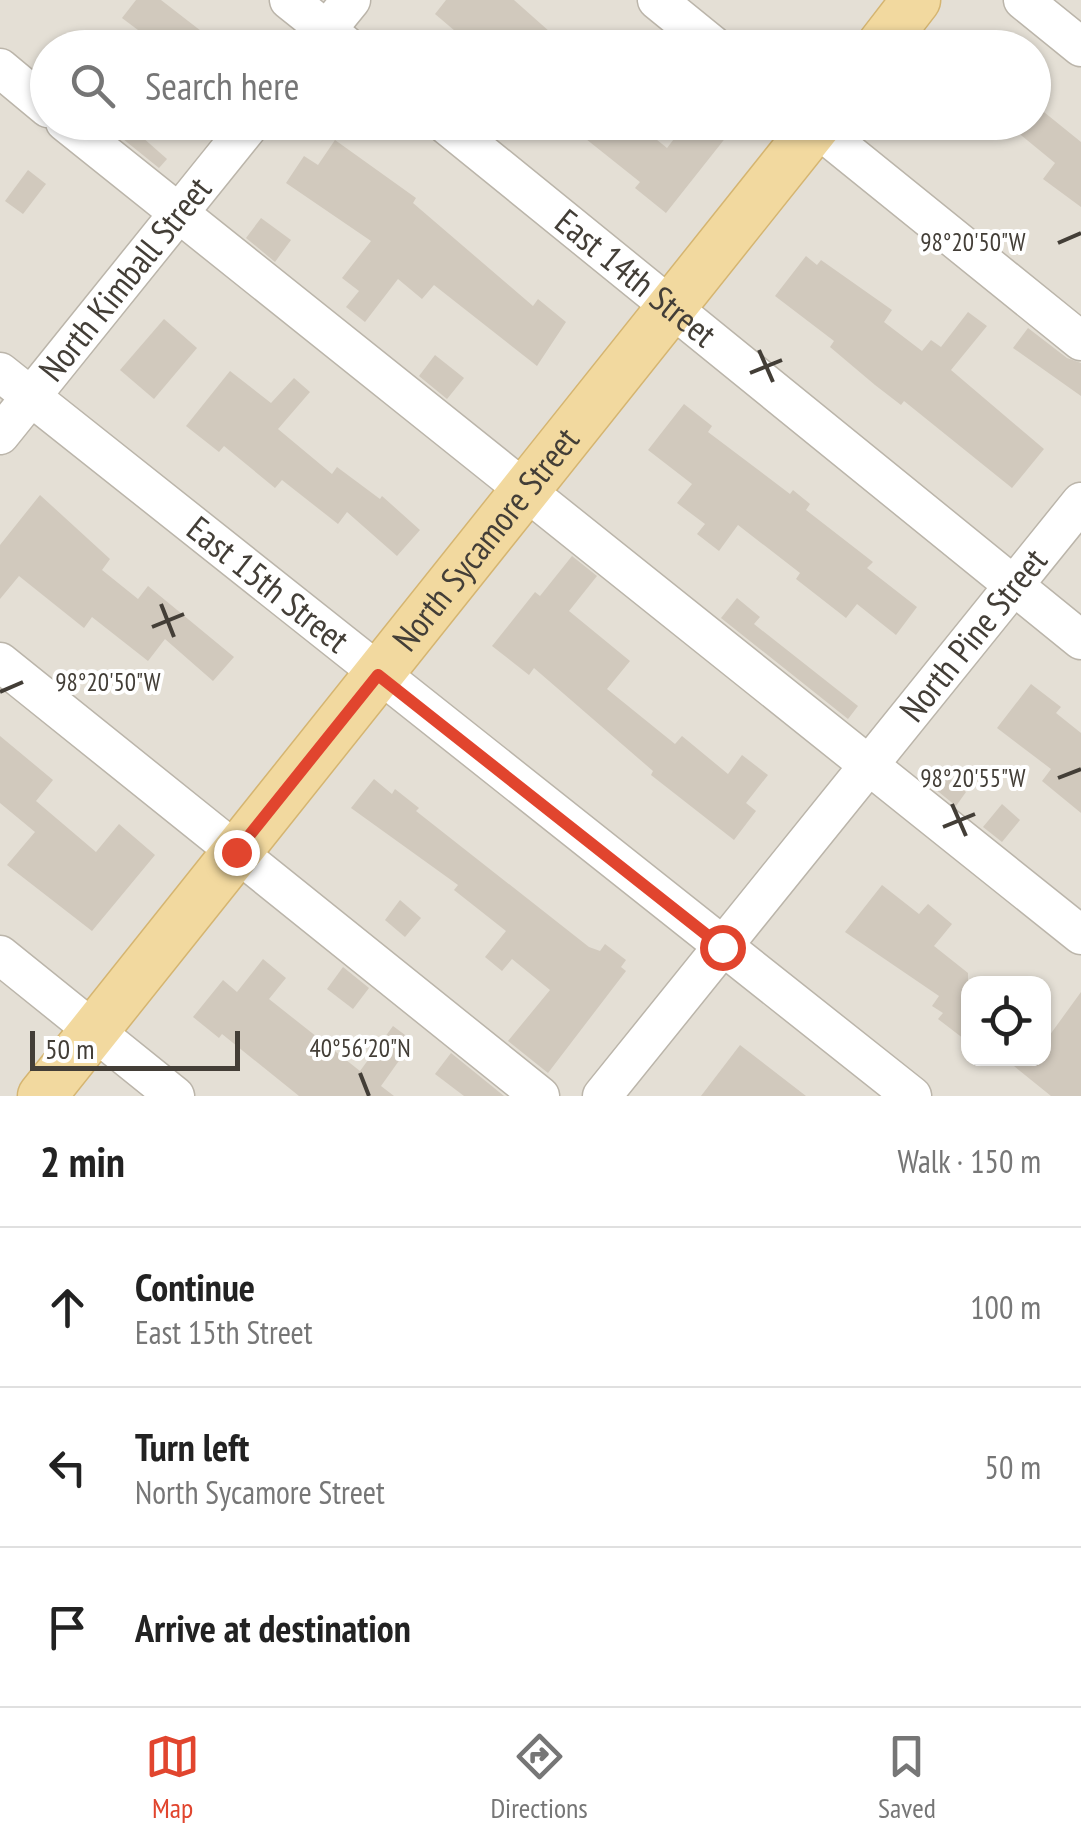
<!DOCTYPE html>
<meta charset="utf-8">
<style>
:root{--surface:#fff;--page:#f2f2f2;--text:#222;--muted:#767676;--line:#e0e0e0;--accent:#e1452e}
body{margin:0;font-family:"PT Sans Narrow",sans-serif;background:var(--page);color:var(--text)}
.controls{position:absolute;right:30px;bottom:30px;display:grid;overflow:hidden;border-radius:20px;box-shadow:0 2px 8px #0004}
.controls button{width:90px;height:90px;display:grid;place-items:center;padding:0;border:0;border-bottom:2px solid var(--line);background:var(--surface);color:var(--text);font:50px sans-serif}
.scale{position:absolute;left:30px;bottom:25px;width:210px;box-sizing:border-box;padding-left:10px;border:5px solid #433e37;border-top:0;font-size:28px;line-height:35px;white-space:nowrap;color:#433e37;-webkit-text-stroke:8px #fff;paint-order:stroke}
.stop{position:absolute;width:30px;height:30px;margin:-22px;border:8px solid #e1452e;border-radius:50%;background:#fff}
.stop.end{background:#e1452e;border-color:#fff;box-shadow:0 2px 10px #0008}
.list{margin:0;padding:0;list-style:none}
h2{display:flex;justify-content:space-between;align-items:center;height:130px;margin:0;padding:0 40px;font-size:42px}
h2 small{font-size:32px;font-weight:400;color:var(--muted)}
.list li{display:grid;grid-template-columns:65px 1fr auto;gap:30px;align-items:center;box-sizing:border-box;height:160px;padding:0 40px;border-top:2px solid var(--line)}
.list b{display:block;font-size:38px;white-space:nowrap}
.list p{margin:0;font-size:32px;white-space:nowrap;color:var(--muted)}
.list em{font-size:32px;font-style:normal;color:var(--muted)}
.icon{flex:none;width:55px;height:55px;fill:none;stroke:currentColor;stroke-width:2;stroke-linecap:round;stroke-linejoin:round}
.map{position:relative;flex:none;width:1081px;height:1096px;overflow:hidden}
.search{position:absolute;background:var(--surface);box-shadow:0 2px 8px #0004;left:30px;right:30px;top:30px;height:110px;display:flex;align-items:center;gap:25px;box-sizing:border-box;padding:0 35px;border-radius:55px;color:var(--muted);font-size:38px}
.sheet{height:610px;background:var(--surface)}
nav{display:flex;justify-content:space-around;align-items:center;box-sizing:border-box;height:140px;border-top:2px solid var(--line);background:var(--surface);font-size:28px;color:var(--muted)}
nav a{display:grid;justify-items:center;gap:5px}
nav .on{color:var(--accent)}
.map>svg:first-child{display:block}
.residential{fill:#e4dfd5;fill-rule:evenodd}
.building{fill:#d1c9bd}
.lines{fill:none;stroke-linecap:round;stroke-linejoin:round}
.minor-casing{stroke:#bbb5aa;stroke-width:41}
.major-casing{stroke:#d5b571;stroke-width:51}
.minor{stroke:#fff;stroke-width:38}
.major{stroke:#f2d99f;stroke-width:48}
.route{stroke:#e1452e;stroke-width:12}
.ticks{fill:none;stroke:#433e37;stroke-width:4}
.labels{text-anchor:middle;stroke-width:8;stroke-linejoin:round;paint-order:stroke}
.street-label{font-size:35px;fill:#433e37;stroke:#fff}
.ticks-label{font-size:25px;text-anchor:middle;fill:#433e37;stroke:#fff;stroke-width:8;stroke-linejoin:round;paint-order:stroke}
</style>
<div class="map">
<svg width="1081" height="1096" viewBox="0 0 1081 1096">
<rect width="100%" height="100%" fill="#f1eee7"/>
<path class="residential" d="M0,0H1081V1096H0ZM48,48H1034V122H48ZM968,984H1044V1058H968Z"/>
<g class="building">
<path d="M136,0H161L223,48H162L122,18Z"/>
<path d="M446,0H514L568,48H475L435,14Z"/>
<path d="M1034,104L1081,142V207L1043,179L1055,163L1005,122H1034Z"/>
<path d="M102,122H125L167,159L159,168Z"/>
<path d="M590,122H635L667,148L687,122H738L666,213L635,188L640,182L581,135Z"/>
<path d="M335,140L416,198L413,203L533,306L538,299L566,322L537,366L434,285L422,299L398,279L365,322L346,307L359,291L342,278L371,241L286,183L304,156L318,165Z"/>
<path d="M28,170L46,184L23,214L5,201Z"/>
<path d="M261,218L291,240L275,262L246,238Z"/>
<path d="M806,256L817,265L821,260L892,310L884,322L922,351L931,340L941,347L968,312L987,326L951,370L1044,449L1012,488L904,401L901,405L875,385L830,347L834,341L775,296Z"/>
<path d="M164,319L197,348L154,399L120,370Z"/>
<path d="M1028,328L1067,358L1081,363V396L1013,348Z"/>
<path d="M435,355L464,378L447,399L419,376Z"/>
<path d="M230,371L271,403L294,378L310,392L278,429L332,474L337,467L380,499L382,496L420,530L397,556L347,512L338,524L282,480L275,488L224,446L219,452L186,426Z"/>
<path d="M684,404L712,426L708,432L790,494L793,490L810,504L806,510L873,562L867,568L917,607L896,635L857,604L846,618L796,579L800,573L738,525L719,551L697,534L705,524L677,503L692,484L648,450Z"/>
<path d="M40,495L110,559L102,570L138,599L148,586L234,657L213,681L165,639L148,661L92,617L84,628L19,576L0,599V545Z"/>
<path d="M572,556L597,576L569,611L630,661L607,689L675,744L682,736L728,774L742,755L768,775L746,803L756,811L734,840L651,775L653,771L534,668L529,675L492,646L535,592L540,596Z"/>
<path d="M737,598L760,617L754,624L858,706L848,719L721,618Z"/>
<path d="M1031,684L1061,707L1056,713L1081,733V813L1042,781L1051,769L997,728Z"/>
<path d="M0,736L53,780L36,801L96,852L119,824L155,855L92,931L7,865L35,832L0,803Z"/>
<path d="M940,771L966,792L956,806L929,784Z"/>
<path d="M374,779L392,794L395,789L419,808L416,811L589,947L600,951L605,944L626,960L621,967L626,971L548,1073L508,1041L550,990L512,959L502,971L485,957L506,931L454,890L458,885L351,808Z"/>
<path d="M1002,804L1020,820L1002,842L983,827Z"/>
<path d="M882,885L919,914L928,904L952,924L934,946L968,973V1042L938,1019L943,1013L932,1006L939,996L845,932Z"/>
<path d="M400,900L421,918L405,937L385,920Z"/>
<path d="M263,959L286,978L269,999L360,1071L393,1026L413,1041L381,1086L394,1096H299L222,1034L219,1038L193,1017L223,980L237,992Z"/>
<path d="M343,967L369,988L353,1009L327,989Z"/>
<path d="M1081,992V1096H1051L1004,1058H1044V1043Z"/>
<path d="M740,1045L806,1096H701Z"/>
<path d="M451,1053L504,1096H464L435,1074Z"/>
</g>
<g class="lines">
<defs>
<g id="minor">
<path d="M289,0L349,48"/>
<path d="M657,0L716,48"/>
<path d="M1023,0L1081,47"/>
<path d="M312,48L351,0"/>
<path d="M0,68L48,108"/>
<path d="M65,122L1081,935"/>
<path id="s1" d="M443,122L1081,640"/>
<path d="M810,122L1081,341"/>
<path id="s2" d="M0,372L912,1096"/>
<path id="s3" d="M0,435L252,122"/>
<path d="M0,662L540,1096"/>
<path d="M0,955L175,1096"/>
<path id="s4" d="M602,1096L1081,502"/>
</g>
<g id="major">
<path d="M879,48L916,0"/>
<path id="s5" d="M42,1096L819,122"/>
</g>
</defs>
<use href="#minor" class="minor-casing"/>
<use href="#major" class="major-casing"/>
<use href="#minor" class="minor"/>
<use href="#major" class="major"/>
</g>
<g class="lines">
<path class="route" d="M236,852L378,675L722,947"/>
</g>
<path class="ticks" d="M1058,243L1081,233M759,350L773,382M750,373L782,360M161,604L174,637M152,627L184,614M0,692L23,682M1058,778L1081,769M952,804L966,836M943,827L975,814M360,1073L369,1096"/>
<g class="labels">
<g class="street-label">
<text dy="12" stroke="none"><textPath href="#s1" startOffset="248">East 14th Street</textPath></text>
<text dy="12" stroke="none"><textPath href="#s3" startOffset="200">North Kimball Street</textPath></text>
<text dy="12" stroke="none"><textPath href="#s5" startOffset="712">North Sycamore Street</textPath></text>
<text dy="12" stroke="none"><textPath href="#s2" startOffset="342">East 15th Street</textPath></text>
<text dy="12" stroke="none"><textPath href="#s4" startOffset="592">North Pine Street</textPath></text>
</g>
</g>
<g class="ticks-label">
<text x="973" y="251">98°20'50"W</text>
<text x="108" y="691">98°20'50"W</text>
<text x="973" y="787">98°20'55"W</text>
<text x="360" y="1057">40°56'20"N</text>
</g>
</svg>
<div class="controls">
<button><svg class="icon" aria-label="locate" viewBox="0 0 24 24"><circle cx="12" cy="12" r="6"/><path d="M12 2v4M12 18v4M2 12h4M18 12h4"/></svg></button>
</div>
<div class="scale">50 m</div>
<div class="stop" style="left:722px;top:947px"></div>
<div class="stop end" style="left:236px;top:852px"></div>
<div class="search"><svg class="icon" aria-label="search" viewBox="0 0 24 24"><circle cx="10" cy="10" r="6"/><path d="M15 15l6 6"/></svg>Search here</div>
</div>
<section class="sheet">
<h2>2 min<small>Walk · 150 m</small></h2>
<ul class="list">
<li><svg class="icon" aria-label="ahead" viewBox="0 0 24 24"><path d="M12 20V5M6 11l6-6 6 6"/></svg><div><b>Continue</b><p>East 15th Street</p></div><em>100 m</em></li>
<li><svg class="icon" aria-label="left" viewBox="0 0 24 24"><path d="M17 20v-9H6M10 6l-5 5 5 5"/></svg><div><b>Turn left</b><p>North Sycamore Street</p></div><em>50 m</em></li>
<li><svg class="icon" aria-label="arrive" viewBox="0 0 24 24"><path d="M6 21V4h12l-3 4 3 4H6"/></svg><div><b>Arrive at destination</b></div></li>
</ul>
</section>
<nav>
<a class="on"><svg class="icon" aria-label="map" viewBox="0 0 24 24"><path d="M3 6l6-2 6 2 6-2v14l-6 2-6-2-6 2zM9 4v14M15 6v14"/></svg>Map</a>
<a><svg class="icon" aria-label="directions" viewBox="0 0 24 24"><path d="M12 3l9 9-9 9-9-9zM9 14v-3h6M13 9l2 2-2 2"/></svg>Directions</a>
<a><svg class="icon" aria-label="saved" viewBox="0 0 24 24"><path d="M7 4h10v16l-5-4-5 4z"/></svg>Saved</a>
</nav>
